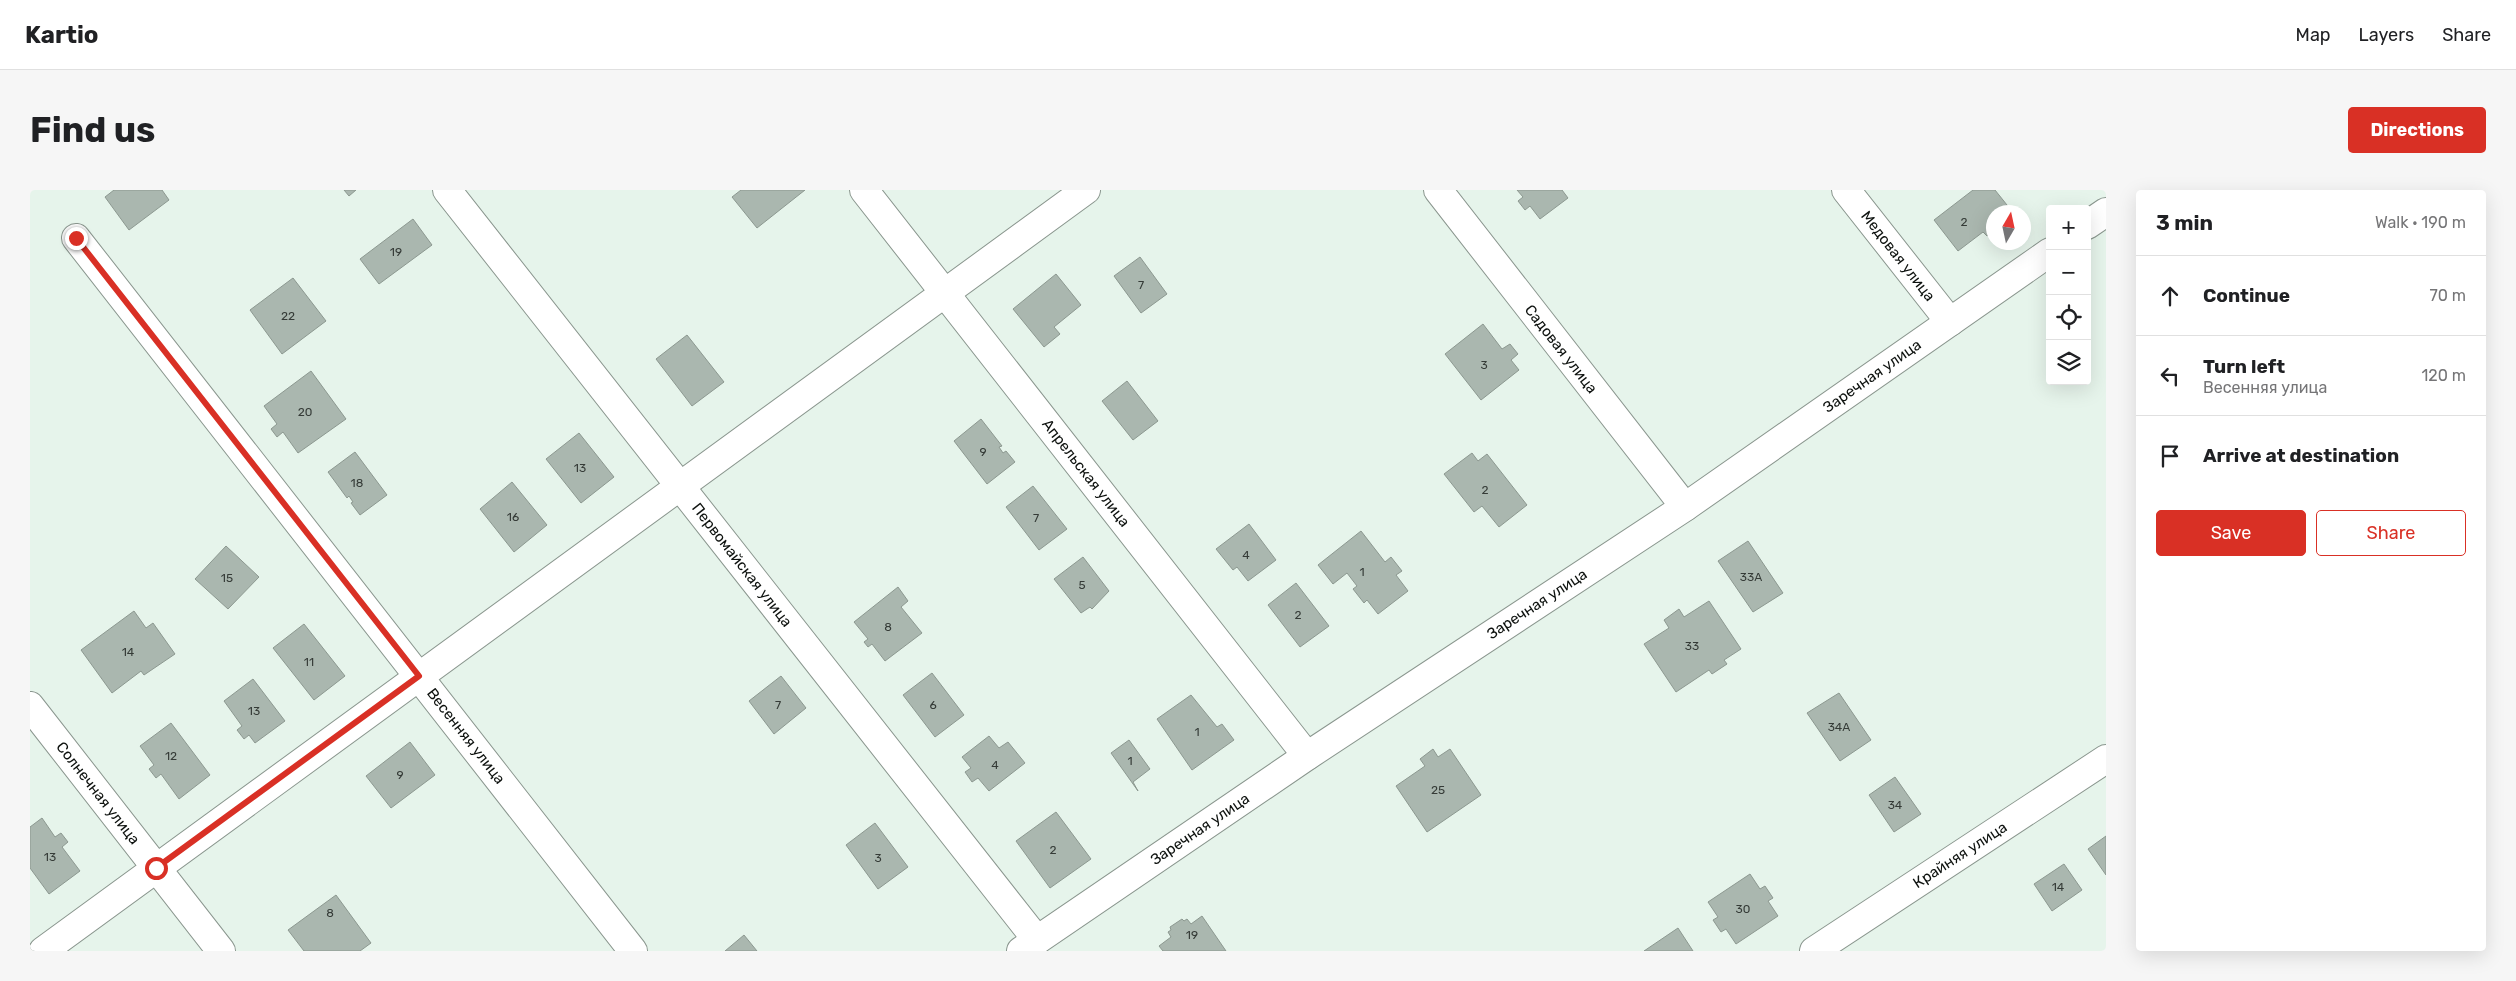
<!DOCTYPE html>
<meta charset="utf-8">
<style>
:root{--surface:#fff;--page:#f6f6f6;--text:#202124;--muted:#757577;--line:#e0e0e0;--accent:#d93025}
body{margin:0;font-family:Rubik,sans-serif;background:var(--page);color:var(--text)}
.controls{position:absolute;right:15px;top:15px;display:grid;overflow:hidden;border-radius:5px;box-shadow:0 5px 20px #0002}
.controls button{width:45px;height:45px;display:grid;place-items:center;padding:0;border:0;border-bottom:1px solid var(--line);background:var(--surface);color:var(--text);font:25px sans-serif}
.compass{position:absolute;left:1956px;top:15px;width:45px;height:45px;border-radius:50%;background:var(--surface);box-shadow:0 5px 20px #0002;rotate:9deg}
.stop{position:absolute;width:15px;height:15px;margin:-11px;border:4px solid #d93025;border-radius:50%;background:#fff}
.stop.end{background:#d93025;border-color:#fff;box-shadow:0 1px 5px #0008}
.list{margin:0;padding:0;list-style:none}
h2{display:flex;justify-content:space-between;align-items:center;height:65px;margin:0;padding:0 20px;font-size:21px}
h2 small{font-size:16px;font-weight:400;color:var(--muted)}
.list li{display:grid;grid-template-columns:32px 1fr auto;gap:15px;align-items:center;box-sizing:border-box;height:80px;padding:0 20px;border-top:1px solid var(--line)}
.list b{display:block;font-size:19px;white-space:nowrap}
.list p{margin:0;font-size:16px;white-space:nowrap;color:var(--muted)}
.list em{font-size:16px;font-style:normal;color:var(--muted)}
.actions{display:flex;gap:10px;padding:15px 20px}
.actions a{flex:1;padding:11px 0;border:1px solid var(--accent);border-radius:5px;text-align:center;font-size:18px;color:var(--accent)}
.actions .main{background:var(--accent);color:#fff}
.icon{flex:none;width:28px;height:28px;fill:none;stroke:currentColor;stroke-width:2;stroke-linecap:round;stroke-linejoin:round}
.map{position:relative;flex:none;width:2076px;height:761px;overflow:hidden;border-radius:5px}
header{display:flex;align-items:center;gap:30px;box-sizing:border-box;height:70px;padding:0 25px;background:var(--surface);border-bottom:1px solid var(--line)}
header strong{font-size:24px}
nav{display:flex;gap:28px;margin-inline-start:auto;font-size:18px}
.intro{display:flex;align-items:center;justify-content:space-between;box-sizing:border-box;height:120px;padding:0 30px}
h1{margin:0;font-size:35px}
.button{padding:12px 22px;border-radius:5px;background:var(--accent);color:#fff;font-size:18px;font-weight:700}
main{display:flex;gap:30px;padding:0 30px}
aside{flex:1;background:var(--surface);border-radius:5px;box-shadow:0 5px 20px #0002}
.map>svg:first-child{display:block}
.building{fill:#aab7af;stroke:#8c9890}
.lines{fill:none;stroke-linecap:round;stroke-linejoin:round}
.street-casing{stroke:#8a968e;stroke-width:30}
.street{stroke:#fff;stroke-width:28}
.route{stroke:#d93025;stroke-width:6}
.labels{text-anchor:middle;stroke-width:4.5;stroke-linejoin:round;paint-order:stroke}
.number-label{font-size:12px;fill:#353b37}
.street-label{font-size:15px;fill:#0e120f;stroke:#fff}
</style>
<header>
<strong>Kartio</strong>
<nav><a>Map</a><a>Layers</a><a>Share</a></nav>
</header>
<div class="intro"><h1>Find us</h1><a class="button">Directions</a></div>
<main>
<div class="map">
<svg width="2076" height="761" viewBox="0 0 2076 761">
<rect width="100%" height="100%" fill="#e6f4eb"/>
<g class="building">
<path d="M84,0H132L139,10L99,40L75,7Z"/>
<path d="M314,0H326L319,6Z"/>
<path d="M711,0H775L727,38L702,7Z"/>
<path d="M1487,0H1532L1538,8L1510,29L1500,16L1495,20L1488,11L1493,7Z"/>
<path d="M1943,0H1965L1981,20L1978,22H1964V41L1957,46L1953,42L1928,61L1904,30Z"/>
<path d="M383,29L402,55L349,94L330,69Z"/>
<path d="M1110,67L1137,104L1111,123L1084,86Z"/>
<path d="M1026,84L1051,115L1024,137L1030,144L1014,157L983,119Z"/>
<path d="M263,88L296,131L252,164L220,120Z"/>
<path d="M1453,134L1472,159L1480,154L1488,164L1481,170L1489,180L1451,210L1415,164Z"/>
<path d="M657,145L694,192L662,216L626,169Z"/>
<path d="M281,181L316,229L268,263L253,242L247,247L241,239L247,234L234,216Z"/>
<path d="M1097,191L1128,231L1103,250L1072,211Z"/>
<path d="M951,229L972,256L969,257L973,263L976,261L985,272L957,294L924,251Z"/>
<path d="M549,243L584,287L551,313L516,269Z"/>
<path d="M325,262L357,305L330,325L321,313L323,312L319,306L317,308L298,282Z"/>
<path d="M1442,263L1448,271L1457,264L1497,315L1469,337L1452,316L1444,322L1414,284Z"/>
<path d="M482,292L517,335L484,362L450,319Z"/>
<path d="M1003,296L1037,339L1009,360L976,317Z"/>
<path d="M1219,334L1246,370L1218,391L1207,377L1203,380L1186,359Z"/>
<path d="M1331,341L1355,372L1361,367L1372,381L1366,385L1378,401L1348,424L1337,410L1334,413L1323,399L1327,396L1317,383L1303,394L1288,375Z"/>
<path d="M1718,351L1753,403L1723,422L1688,371Z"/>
<path d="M196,356L229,387L198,419L165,389Z"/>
<path d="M1053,367L1079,401L1062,419L1060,417L1051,423L1024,389Z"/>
<path d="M1266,393L1299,436L1270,457L1238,415Z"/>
<path d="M868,397L878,411L871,417L892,443L855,471L842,454L838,457L834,452L838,449L824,432Z"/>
<path d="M1679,411L1711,459L1694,470L1697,474L1682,484L1679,480L1646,502L1614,454L1639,438L1634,430L1649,419L1654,427Z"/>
<path d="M104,421L116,438L123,433L145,464L114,485L111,481L82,503L51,460Z"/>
<path d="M274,434L315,486L284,510L243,458Z"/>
<path d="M902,483L934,525L905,547L873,505Z"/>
<path d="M751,486L776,518L744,544L719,511Z"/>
<path d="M223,489L255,531L225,553L219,545L214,549L207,540L212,536L194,511Z"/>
<path d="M1809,503L1841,550L1810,571L1777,523Z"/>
<path d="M1161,505L1187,537L1192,534L1204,550L1162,580L1127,529Z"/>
<path d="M141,533L180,585L149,609L131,584L126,588L119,579L124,575L110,556Z"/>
<path d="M959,546L969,558L978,552L995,573L959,601L948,588L942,592L935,582L941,578L932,567Z"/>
<path d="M1099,550L1120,579L1103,592L1108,601L1081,563Z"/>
<path d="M380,552L405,585L361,618L336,586Z"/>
<path d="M1403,559L1408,567L1420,559L1451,605L1397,642L1366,596L1395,576L1390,569Z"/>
<path d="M1865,587L1891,624L1864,642L1839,605Z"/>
<path d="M1026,622L1061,669L1020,698L986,651Z"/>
<path d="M12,628L25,647L31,643L38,652L32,657L50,681L19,704L0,678V637Z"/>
<path d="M845,633L878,677L848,699L816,655Z"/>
<path d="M2076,646V685L2058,659Z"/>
<path d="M2034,674L2052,700L2022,721L2004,694Z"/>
<path d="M1720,684L1730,699L1735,696L1743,708L1738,711L1748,726L1706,754L1696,739L1691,742L1683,730L1688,727L1678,712Z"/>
<path d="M306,705L341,753L330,761H274L258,740Z"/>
<path d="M1172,726L1196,761H1133L1129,756L1141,747L1138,742L1141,740L1140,737L1152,729L1154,731L1157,729L1161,734Z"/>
<path d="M1648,738L1663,761H1614Z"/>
<path d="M714,745L727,761H695Z"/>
</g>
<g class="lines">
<defs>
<g id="street">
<path d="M417,0L1007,750"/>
<path d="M834,0L1277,566"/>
<path d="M1408,0L1655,317"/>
<path d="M1816,0L1920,132"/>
<path d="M2057,35L2076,22"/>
<path d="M46,48L603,761"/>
<path d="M0,516L191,761"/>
<path d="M13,761L1056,0"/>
<path d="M991,761L1277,566L1655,317L2020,62"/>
<path d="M1784,761L2076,569"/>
</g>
</defs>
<use href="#street" class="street-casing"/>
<use href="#street" class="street"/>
</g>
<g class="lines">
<path class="route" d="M46,48L389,486L126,678"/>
</g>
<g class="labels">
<g class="number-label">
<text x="1934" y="36">2</text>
<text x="366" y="66">19</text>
<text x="1111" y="99">7</text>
<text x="258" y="130">22</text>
<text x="1454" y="179">3</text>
<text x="275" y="226">20</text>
<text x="953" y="266">9</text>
<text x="550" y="282">13</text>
<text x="327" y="297">18</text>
<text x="1455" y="304">2</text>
<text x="483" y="331">16</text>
<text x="1006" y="332">7</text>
<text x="1216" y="369">4</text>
<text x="1332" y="386">1</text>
<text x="1721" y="391">33А</text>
<text x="197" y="392">15</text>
<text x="1052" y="399">5</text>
<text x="1268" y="429">2</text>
<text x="858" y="441">8</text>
<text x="1662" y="460">33</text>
<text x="98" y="466">14</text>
<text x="279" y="476">11</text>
<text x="748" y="519">7</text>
<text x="903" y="519">6</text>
<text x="224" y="525">13</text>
<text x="1809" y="541">34А</text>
<text x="1167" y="546">1</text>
<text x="141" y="570">12</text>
<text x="1100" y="575">1</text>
<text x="965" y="579">4</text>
<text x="370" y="589">9</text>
<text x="1408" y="604">25</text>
<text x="1865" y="619">34</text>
<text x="1023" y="664">2</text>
<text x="20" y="671">13</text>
<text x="848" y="672">3</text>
<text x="2028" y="701">14</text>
<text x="1713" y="723">30</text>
<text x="300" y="727">8</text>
<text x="1162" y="749">19</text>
</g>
<g class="street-label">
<text transform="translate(1868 66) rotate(52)" y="5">Медовая улица</text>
<text transform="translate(1531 159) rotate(52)" y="5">Садовая улица</text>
<text transform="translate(1842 186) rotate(-35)" y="5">Заречная улица</text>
<text transform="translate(1056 283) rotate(52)" y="5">Апрельская улица</text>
<text transform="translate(712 375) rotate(52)" y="5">Первомайская улица</text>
<text transform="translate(1507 414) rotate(-33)" y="5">Заречная улица</text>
<text transform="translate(436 546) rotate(52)" y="5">Весенняя улица</text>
<text transform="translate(68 603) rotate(52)" y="5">Солнечная улица</text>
<text transform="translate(1170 639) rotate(-34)" y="5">Заречная улица</text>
<text transform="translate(1930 665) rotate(-33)" y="5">Крайняя улица</text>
</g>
</g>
</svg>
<div class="controls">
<button>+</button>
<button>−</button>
<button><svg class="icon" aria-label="locate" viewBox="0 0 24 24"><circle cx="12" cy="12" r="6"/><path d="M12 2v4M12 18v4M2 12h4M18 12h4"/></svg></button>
<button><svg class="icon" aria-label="layers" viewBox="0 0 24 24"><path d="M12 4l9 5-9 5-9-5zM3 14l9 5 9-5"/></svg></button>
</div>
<svg class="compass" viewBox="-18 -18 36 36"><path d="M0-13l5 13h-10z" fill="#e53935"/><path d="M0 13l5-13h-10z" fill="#757577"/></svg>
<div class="stop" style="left:126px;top:678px"></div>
<div class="stop end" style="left:46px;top:48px"></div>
</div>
<aside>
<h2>3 min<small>Walk · 190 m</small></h2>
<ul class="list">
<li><svg class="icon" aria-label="ahead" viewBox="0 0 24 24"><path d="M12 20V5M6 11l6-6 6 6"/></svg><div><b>Continue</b></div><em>70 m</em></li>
<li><svg class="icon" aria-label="left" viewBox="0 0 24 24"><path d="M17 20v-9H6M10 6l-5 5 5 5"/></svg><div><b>Turn left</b><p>Весенняя улица</p></div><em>120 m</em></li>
<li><svg class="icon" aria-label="arrive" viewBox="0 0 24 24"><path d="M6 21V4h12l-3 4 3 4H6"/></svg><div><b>Arrive at destination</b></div></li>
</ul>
<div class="actions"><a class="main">Save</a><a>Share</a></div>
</aside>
</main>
